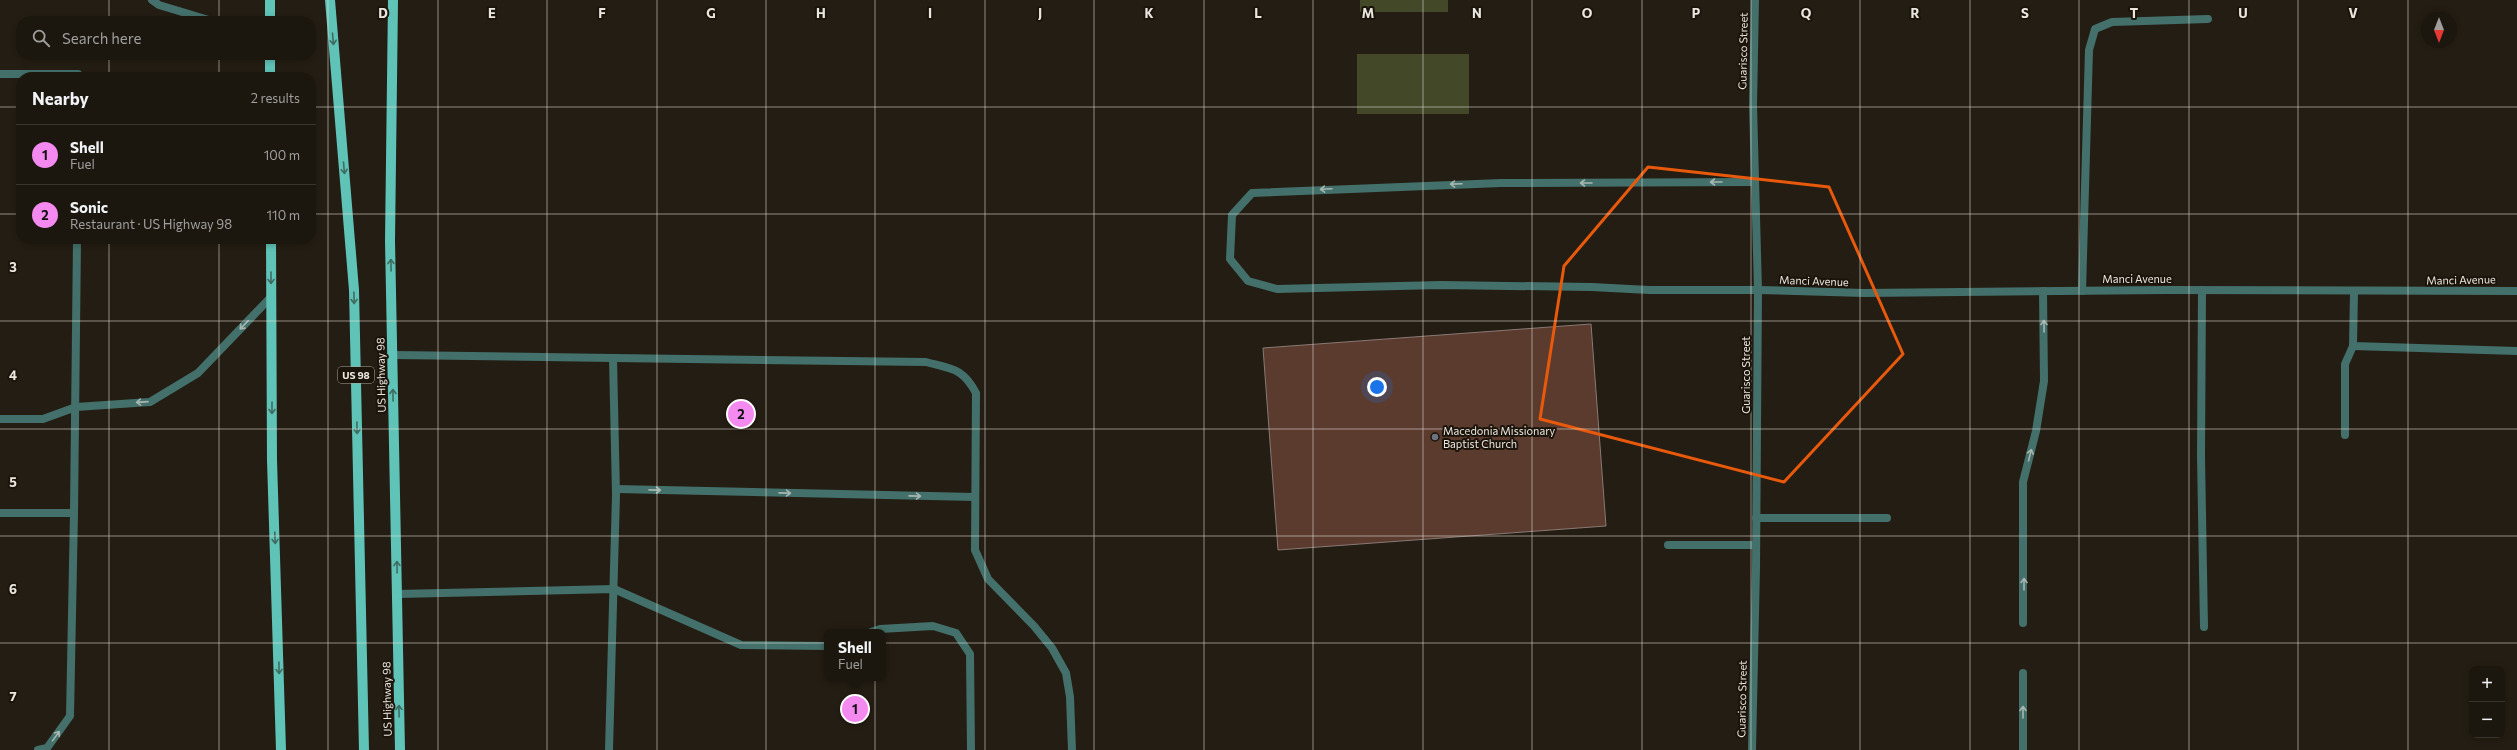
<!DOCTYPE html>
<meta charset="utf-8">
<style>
:root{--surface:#1b160e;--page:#241f17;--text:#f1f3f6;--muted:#a09f9e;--line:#39352e;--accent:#f489f0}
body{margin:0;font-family:Commissioner,sans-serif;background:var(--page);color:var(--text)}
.controls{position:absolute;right:12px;bottom:12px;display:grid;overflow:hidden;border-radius:8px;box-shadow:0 2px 6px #0003}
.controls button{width:36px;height:36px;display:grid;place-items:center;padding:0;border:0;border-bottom:1px solid var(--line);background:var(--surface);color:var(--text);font:20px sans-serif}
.compass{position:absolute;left:2421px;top:12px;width:36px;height:36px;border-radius:50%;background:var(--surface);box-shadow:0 2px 6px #0003;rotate:180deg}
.you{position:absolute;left:1377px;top:387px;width:14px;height:14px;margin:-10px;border:3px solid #fff;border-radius:50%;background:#1a73e8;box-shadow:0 0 0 6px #1a73e833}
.badge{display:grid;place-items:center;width:26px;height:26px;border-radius:50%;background:var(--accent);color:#111;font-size:13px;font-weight:700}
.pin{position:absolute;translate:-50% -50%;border:2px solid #fff;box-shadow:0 1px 4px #0006}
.popup{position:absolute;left:824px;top:629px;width:62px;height:52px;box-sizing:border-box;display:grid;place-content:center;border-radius:8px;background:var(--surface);filter:drop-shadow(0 1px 3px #0005);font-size:13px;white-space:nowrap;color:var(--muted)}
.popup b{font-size:15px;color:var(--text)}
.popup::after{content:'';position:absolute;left:50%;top:100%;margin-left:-8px;border:8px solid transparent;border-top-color:var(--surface)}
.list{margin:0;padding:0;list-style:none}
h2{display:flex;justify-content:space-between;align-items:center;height:52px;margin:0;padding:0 16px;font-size:17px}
h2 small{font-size:13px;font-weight:400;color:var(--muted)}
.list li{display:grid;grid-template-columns:26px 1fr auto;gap:12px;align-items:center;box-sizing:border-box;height:60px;padding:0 16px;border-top:1px solid var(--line)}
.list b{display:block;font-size:15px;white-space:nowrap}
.list p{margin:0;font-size:13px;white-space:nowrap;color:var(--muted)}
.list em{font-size:13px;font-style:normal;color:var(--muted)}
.icon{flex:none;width:22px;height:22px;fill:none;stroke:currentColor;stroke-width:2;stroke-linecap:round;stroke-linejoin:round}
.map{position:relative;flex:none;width:2517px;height:750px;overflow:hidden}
.search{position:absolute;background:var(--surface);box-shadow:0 2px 6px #0003;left:16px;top:16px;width:300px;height:44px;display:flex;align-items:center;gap:10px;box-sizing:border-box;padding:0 14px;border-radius:16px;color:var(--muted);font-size:15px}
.panel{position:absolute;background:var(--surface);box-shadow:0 2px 6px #0003;left:16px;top:72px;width:300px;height:172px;border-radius:16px}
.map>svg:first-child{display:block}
.green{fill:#434828}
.building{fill:#5c3b2f;stroke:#897974}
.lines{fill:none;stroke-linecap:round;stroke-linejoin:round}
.service{stroke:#43706a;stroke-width:8}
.minor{stroke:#43706a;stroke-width:8}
.primary{stroke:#60c3b7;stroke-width:10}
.oneway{stroke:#3e6c61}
.oneway2{stroke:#a7b6b0}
.marked{fill:none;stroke:#e8590c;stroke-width:3;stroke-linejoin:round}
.grid{fill:none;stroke:#eae5df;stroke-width:1;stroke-opacity:0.55}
.worship-dot{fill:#6b7280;stroke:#1b140b;stroke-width:1.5}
.labels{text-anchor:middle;stroke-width:4;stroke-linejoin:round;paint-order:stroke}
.shield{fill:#1b140b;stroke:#aca69f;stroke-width:1}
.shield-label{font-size:10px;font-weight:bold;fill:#eae5df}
.street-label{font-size:11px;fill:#eae5df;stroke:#1b140b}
.poi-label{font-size:11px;fill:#eae5df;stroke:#1b140b;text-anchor:start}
.grid-label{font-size:13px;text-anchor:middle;font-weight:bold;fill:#eae5df;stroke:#1b140b;stroke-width:4;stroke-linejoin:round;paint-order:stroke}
</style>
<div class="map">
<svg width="2517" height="750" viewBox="0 0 2517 750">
<rect width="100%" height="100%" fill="#241d13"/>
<g class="green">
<rect x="1360" y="0" width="88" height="12"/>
<rect x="1357" y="54" width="112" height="60"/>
</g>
<path class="building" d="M1591,324L1606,526L1278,550L1263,348Z"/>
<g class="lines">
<g class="service">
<path d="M152,0L159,5L212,21"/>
<path d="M0,74H78V77"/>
<path d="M1755,182L1501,183L1252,193L1232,215L1230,259L1248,281L1277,289L1440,285L1592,287L1649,290H1758"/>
<path d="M2202,290L2201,456L2204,627"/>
<path d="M2082,291L2089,50L2095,29L2112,22L2208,19"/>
<path d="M2354,291L2353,346L2517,351"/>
<path d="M393,355L613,358L616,495L609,750"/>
<path d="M613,358L926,362C952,369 963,368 976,393L975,550L988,579L1034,626L1052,648L1066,673L1070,697L1072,750"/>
<path d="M0,419H43L76,407L150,402L198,373L271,297"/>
<path d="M2345,435V364L2353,346"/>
<path d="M616,489L975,497"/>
<path d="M0,513H74L77,239"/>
<path d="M1756,518H1887"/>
<path d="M1668,545H1756"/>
<path d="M398,594L614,589L741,645L827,646"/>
<path d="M2023,623V482L2036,431L2044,381L2043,291"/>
<path d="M871,632L880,629L933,626L956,633L970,654L971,750"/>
<path d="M2023,673V750"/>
<path d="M38,750L47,748L70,716L74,513"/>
</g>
<g class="minor">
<path d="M1758,290L1864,293L2167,290L2517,291"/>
<path d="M1752,750L1756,568L1758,290L1753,105L1755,0"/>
</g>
<g class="primary">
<path d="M270,0V21"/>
<path d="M330,0L354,290L364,750"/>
<path d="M393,0L390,241L400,750"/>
<path d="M270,55V77"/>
<path d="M271,239L272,460L281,750"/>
</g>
</g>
<defs><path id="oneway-shaft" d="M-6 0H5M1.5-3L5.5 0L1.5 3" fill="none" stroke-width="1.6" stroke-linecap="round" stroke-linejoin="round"/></defs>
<g class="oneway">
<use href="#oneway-shaft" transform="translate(333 39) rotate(85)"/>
<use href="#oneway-shaft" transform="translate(344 168) rotate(85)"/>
<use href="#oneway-shaft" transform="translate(391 265) rotate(-91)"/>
<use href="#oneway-shaft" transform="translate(271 278) rotate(90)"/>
<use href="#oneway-shaft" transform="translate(354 298) rotate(89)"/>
<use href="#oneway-shaft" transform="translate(393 395) rotate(-91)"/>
<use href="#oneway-shaft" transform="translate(272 408) rotate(90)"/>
<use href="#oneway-shaft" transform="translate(357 428) rotate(89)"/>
<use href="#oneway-shaft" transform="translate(275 538) rotate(88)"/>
<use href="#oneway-shaft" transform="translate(397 567) rotate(-91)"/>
<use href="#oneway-shaft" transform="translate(279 668) rotate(89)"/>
<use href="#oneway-shaft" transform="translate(399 711) rotate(-91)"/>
</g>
<g class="oneway2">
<use href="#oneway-shaft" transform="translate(1716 182) rotate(180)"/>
<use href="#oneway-shaft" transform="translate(1586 183) rotate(180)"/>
<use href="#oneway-shaft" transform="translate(1456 184) rotate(178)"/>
<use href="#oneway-shaft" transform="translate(1326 189) rotate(177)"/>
<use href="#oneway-shaft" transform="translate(244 325) rotate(134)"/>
<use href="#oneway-shaft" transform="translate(2044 326) rotate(-91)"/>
<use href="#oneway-shaft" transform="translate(142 402) rotate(176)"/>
<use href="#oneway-shaft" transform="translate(2030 455) rotate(-76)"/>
<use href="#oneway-shaft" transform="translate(655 490) rotate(1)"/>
<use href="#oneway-shaft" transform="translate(785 493) rotate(1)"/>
<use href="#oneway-shaft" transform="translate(915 496) rotate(1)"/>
<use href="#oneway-shaft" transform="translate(2024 584) rotate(-90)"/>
<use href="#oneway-shaft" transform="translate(2023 712) rotate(-90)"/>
<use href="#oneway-shaft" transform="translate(56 736) rotate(-54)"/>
</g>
<path class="marked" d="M1648,167L1829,187L1903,354L1784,482L1540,419L1564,266Z"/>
<path class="grid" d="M109,0V21M219,0V21M328,0V750M438,0V750M547,0V750M657,0V750M766,0V750M875,0V750M985,0V750M1094,0V750M1204,0V750M1313,0V750M1423,0V750M1532,0V750M1642,0V750M1751,0V750M1860,0V750M1970,0V750M2079,0V750M2189,0V750M2298,0V750M2408,0V750M109,55V77M219,55V77M0,107H21M311,107H2517M0,214H21M311,214H2517M109,239V750M219,239V750M0,321H2517M0,429H2517M0,536H2517M0,643H2517"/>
<circle class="worship-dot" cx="1435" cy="437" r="4"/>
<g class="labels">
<rect class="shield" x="338" y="367" width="36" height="16" rx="3"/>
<g class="shield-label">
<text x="356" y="379">US 98</text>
</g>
<g class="street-label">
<text transform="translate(1743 51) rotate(-89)" y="4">Guarisco Street</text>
<text x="2137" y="283">Manci Avenue</text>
<text transform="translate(2461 280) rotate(-1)" y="4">Manci Avenue</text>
<text transform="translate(1814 281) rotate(2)" y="4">Manci Avenue</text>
<text transform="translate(381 375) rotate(-91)" y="4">US Highway 98</text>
<text transform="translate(1746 375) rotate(-90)" y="4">Guarisco Street</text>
<text transform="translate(387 699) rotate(-91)" y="4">US Highway 98</text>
<text transform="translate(1742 699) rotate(-89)" y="4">Guarisco Street</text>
</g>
<g class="poi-label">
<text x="1443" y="435">Macedonia Missionary<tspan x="1443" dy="13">Baptist Church</tspan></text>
</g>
</g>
<g class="grid-label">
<text x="383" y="18">D</text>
<text x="492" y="18">E</text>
<text x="602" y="18">F</text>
<text x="711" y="18">G</text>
<text x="821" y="18">H</text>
<text x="930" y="18">I</text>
<text x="1040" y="18">J</text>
<text x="1149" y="18">K</text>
<text x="1258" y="18">L</text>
<text x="1368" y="18">M</text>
<text x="1477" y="18">N</text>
<text x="1587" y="18">O</text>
<text x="1696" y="18">P</text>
<text x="1806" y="18">Q</text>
<text x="1915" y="18">R</text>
<text x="2025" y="18">S</text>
<text x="2134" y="18">T</text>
<text x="2243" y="18">U</text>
<text x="2353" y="18">V</text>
<text x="13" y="272">3</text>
<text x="13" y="380">4</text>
<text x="13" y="487">5</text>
<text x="13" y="594">6</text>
<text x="13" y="701">7</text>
</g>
</svg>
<div class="controls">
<button>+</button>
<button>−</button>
</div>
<svg class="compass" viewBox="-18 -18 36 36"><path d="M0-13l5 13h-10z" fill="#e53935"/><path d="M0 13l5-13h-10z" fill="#a09f9e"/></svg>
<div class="you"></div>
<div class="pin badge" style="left:855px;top:709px">1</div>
<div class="popup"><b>Shell</b>Fuel</div>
<div class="pin badge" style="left:741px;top:414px">2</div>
<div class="search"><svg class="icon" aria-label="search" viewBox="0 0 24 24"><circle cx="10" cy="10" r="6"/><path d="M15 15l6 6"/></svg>Search here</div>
<section class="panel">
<h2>Nearby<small>2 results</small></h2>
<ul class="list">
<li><span class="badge">1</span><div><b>Shell</b><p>Fuel</p></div><em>100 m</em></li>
<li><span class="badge">2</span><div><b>Sonic</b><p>Restaurant · US Highway 98</p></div><em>110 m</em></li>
</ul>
</section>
</div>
